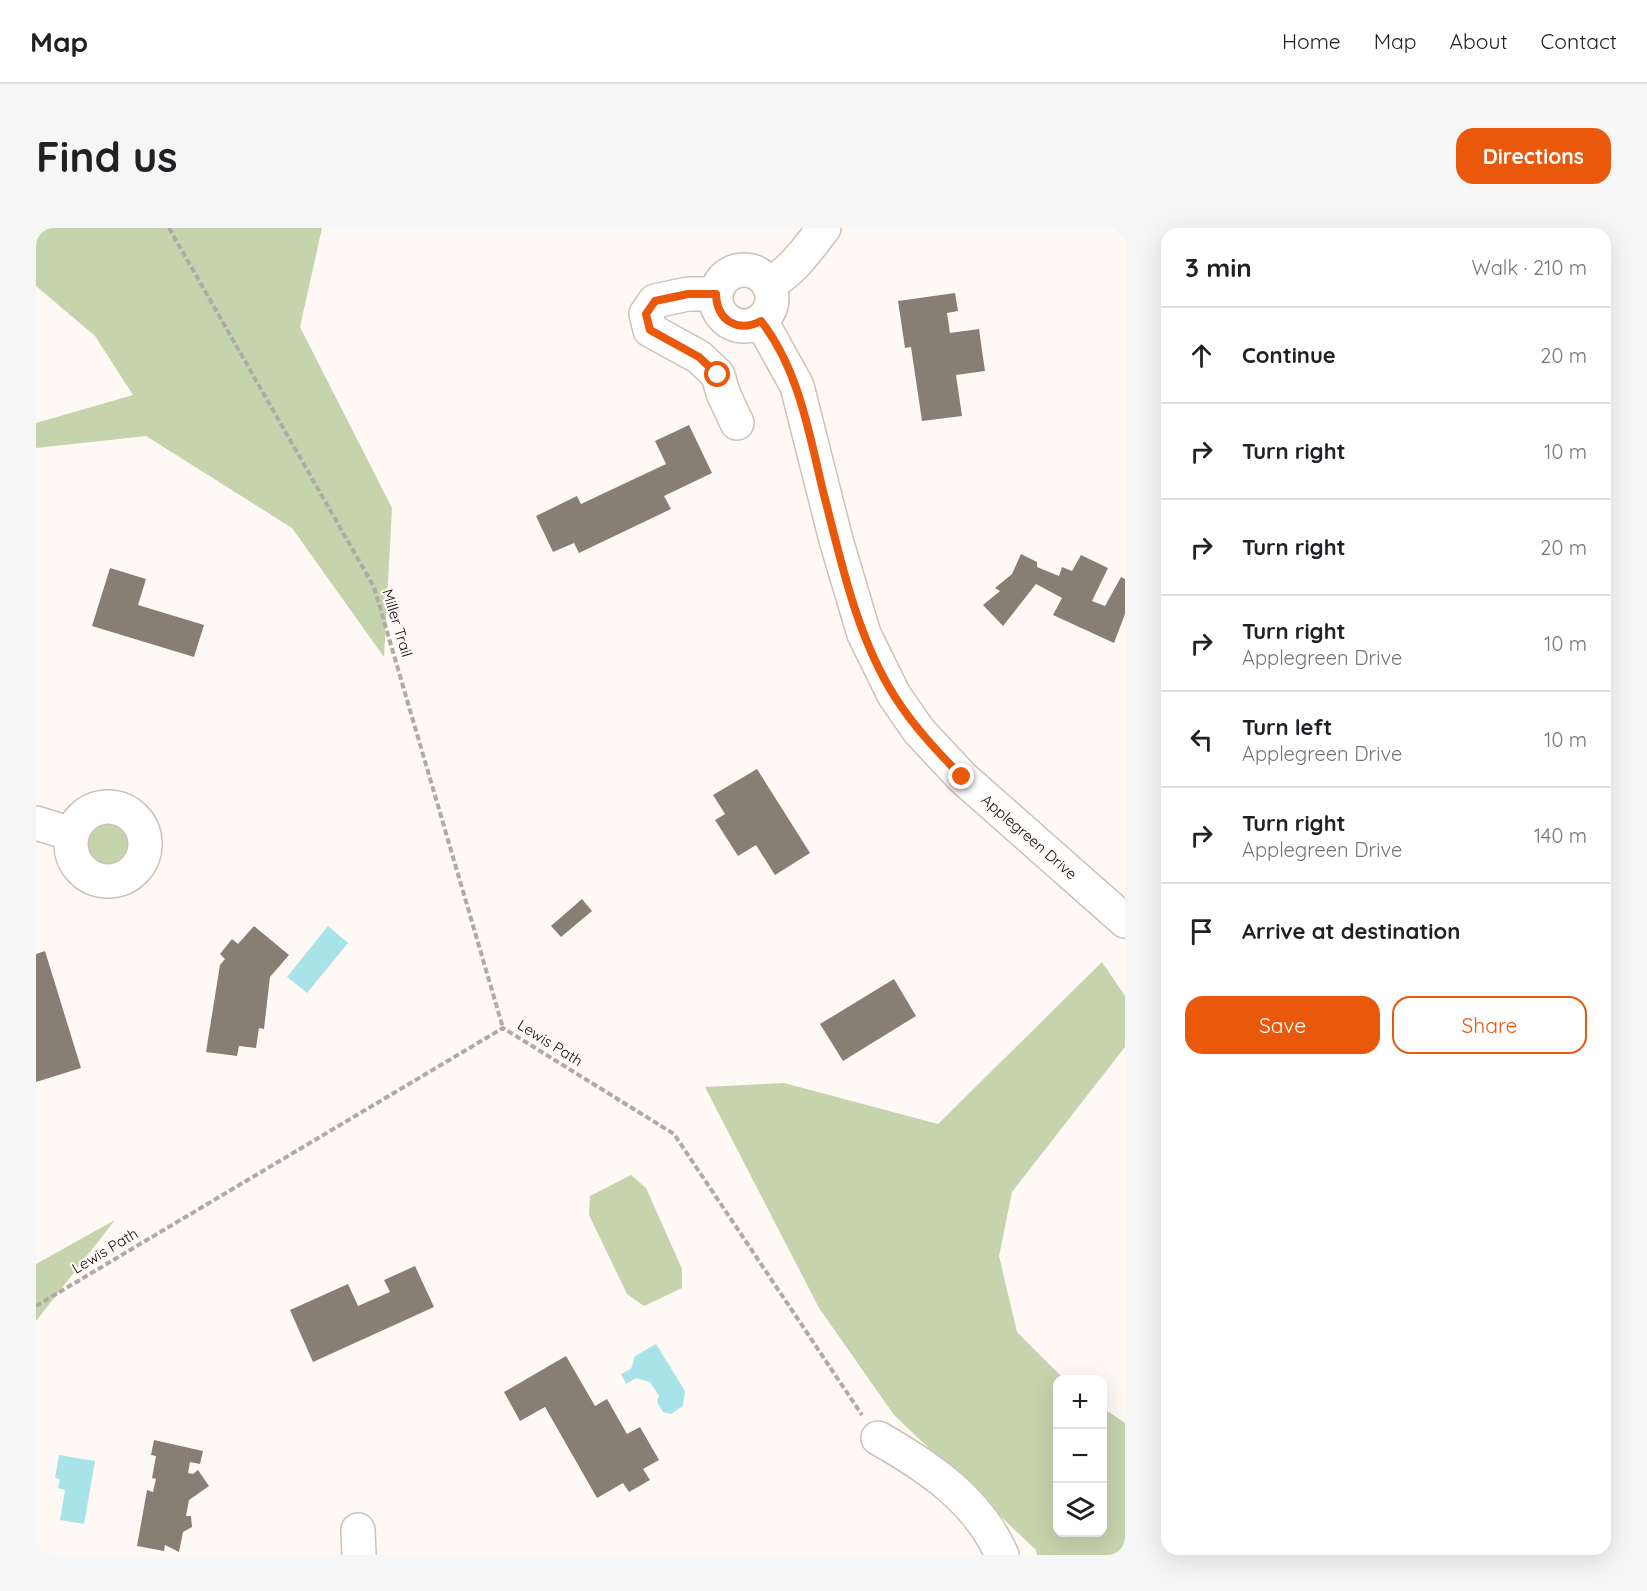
<!DOCTYPE html>
<meta charset="utf-8">
<style>
:root{--surface:#fff;--page:#f6f6f6;--text:#202124;--muted:#757577;--line:#e0e0e0;--accent:#ea580c}
body{margin:0;font-family:Quicksand,sans-serif;background:var(--page);color:var(--text)}
.controls{position:absolute;right:18px;bottom:18px;display:grid;overflow:hidden;border-radius:12px;box-shadow:0 6px 24px #0002}
.controls button{width:54px;height:54px;display:grid;place-items:center;padding:0;border:0;border-bottom:2px solid var(--line);background:var(--surface);color:var(--text);font:30px sans-serif}
.stop{position:absolute;width:18px;height:18px;margin:-14px;border:4px solid #ea580c;border-radius:50%;background:#fff}
.stop.end{background:#ea580c;border-color:#fff;box-shadow:0 2px 6px #0008}
.list{margin:0;padding:0;list-style:none}
h2{display:flex;justify-content:space-between;align-items:center;height:78px;margin:0;padding:0 24px;font-size:26px}
h2 small{font-size:20px;font-weight:400;color:var(--muted)}
.list li{display:grid;grid-template-columns:39px 1fr auto;gap:18px;align-items:center;box-sizing:border-box;height:96px;padding:0 24px;border-top:2px solid var(--line)}
.list b{display:block;font-size:22px;white-space:nowrap}
.list p{margin:0;font-size:20px;white-space:nowrap;color:var(--muted)}
.list em{font-size:20px;font-style:normal;color:var(--muted)}
.actions{display:flex;gap:12px;padding:18px 24px}
.actions a{flex:1;padding:14px 0;border:2px solid var(--accent);border-radius:18px;text-align:center;font-size:21px;color:var(--accent)}
.actions .main{background:var(--accent);color:#fff}
.icon{flex:none;width:33px;height:33px;fill:none;stroke:currentColor;stroke-width:2;stroke-linecap:round;stroke-linejoin:round}
.map{position:relative;flex:none;width:1089px;height:1327px;overflow:hidden;border-radius:18px}
header{display:flex;align-items:center;gap:36px;box-sizing:border-box;height:84px;padding:0 30px;background:var(--surface);border-bottom:2px solid var(--line)}
header strong{font-size:28px}
nav{display:flex;gap:33px;margin-inline-start:auto;font-size:21px}
.intro{display:flex;align-items:center;justify-content:space-between;box-sizing:border-box;height:144px;padding:0 36px}
h1{margin:0;font-size:42px}
.button{padding:15px 27px;border-radius:18px;background:var(--accent);color:#fff;font-size:21px;font-weight:700}
main{display:flex;gap:36px;padding:0 36px}
aside{flex:1;background:var(--surface);border-radius:18px;box-shadow:0 6px 24px #0002}
.map>svg:first-child{display:block}
.green{fill:#c5d4ad}
.water{fill:#a7e3e9}
.building{fill:#887e74}
.lines{fill:none;stroke-linecap:round;stroke-linejoin:round}
.minor-casing{stroke:#cec2b8;stroke-width:36}
.path{stroke:#afaaa6;stroke-width:4;stroke-dasharray:6 3;stroke-linecap:butt}
.minor{stroke:#fff;stroke-width:33}
.route{stroke:#ea580c;stroke-width:8}
.labels{text-anchor:middle;stroke-width:4.5;stroke-linejoin:round;paint-order:stroke}
.street-label{font-size:15px;fill:#110d09;stroke:#fef9f5}
</style>
<header>
<strong>Map</strong>
<nav><a>Home</a><a>Map</a><a>About</a><a>Contact</a></nav>
</header>
<div class="intro"><h1>Find us</h1><a class="button">Directions</a></div>
<main>
<div class="map">
<svg width="1089" height="1327" viewBox="0 0 1089 1327">
<rect width="100%" height="100%" fill="#fef9f5"/>
<g class="green">
<path d="M0,0H286L264,99L356,280L348,429L256,300L110,208L0,220V195L97,167L59,108L0,58Z"/>
<circle cx="72" cy="616" r="22"/>
<path d="M1066,734L1089,768V819L976,964L963,1028L981,1104L1028,1151L1022,1152V1304H1066L1067,1180L1089,1195V1327H1001L1000,1322L858,1187L783,1080L669,859L748,855L902,896Z"/>
<path d="M595,947L610,960L646,1041V1060L608,1078L591,1066L553,987L554,968Z"/>
<path d="M79,992L0,1093V1036Z"/>
</g>
<g class="water">
<path d="M292,698L312,715L271,765L251,749Z"/>
<path d="M620,1116L649,1163L647,1178L635,1186L627,1184L621,1174L623,1168L614,1154L600,1150L590,1156L585,1146L595,1141L599,1128Z"/>
<path d="M23,1227L59,1233L48,1296L24,1292L29,1262L22,1260L24,1251L19,1250Z"/>
</g>
<g class="building">
<path d="M919,65L922,83L911,85L914,105L943,101L949,143L920,147L926,188L886,193L875,119L869,120L862,73Z"/>
<path d="M653,197L676,245L628,268L635,281L543,325L538,315L517,324L500,288L541,268L545,276L630,236L619,213Z"/>
<path d="M985,326L1001,334V339L1023,348L1026,339L1036,343L1045,327L1072,340L1056,373L1069,378L1085,349L1089,351V386L1078,415L1017,387L1026,370L1000,356L967,398L947,377L964,363L959,360L976,346Z"/>
<path d="M74,340L110,351L102,377L168,397L158,429L56,398Z"/>
<path d="M721,541L774,625L739,647L720,617L702,628L679,592L689,586L677,567Z"/>
<path d="M546,671L556,683L525,709L515,698Z"/>
<path d="M218,698L253,727L234,749L228,801L223,800L220,820L203,818L201,828L170,824L184,737L189,731L184,726L196,711L202,716Z"/>
<path d="M9,723L45,840L0,854V726Z"/>
<path d="M858,751L880,788L807,833L784,796Z"/>
<path d="M379,1038L398,1079L277,1134L254,1082L312,1056L322,1078L354,1064L348,1052Z"/>
<path d="M530,1128L559,1178L571,1171L591,1206L604,1199L623,1232L607,1241L614,1252L593,1264L587,1255L561,1270L509,1179L484,1193L468,1164Z"/>
<path d="M118,1212L167,1223L164,1236L154,1234L152,1245L157,1246L162,1242L173,1258L153,1272L150,1288H155L156,1299L147,1304L143,1324L129,1317L128,1323L101,1318L111,1262L117,1264L120,1251L116,1250L120,1228L115,1227Z"/>
</g>
<g class="lines">
<defs>
<g id="minor">
<circle cx="708" cy="70" r="28"/>
<path d="M732,56C756,45 772,20 788,0"/>
<path d="M680,66H652L619,73L610,86L614,102L663,129L682,147L687,165L701,195"/>
<path d="M725,93L761,158L800,312L828,406L858,467L883,503L926,549L1089,693"/>
<circle cx="72" cy="616" r="37"/>
<path d="M0,595L36,606"/>
<path d="M842,1210C893,1239 942,1272 966,1327"/>
<path d="M322,1302L323,1327"/>
</g>
</defs>
<use href="#minor" class="minor-casing"/>
<g class="path">
<path d="M133,0L338,359L467,800"/>
<path d="M0,1078L467,800L638,906L826,1187"/>
</g>
<use href="#minor" class="minor"/>
</g>
<g class="lines">
<path class="route" d="M682,147L663,129L614,102L610,86L619,73L652,66H680C681,93 702,105 725,93C763,142 773,205 787,263C805,332 820,408 859,469C878,499 902,524 926,549"/>
</g>
<g class="labels">
<g class="street-label">
<text transform="translate(361 395) rotate(73)" y="5">Miller Trail</text>
<text transform="translate(993 609) rotate(41)" y="5">Applegreen Drive</text>
<text transform="translate(514 815) rotate(32)" y="5">Lewis Path</text>
<text transform="translate(69 1023) rotate(-31)" y="5">Lewis Path</text>
</g>
</g>
</svg>
<div class="controls">
<button>+</button>
<button>−</button>
<button><svg class="icon" aria-label="layers" viewBox="0 0 24 24"><path d="M12 4l9 5-9 5-9-5zM3 14l9 5 9-5"/></svg></button>
</div>
<div class="stop" style="left:682px;top:147px"></div>
<div class="stop end" style="left:926px;top:549px"></div>
</div>
<aside>
<h2>3 min<small>Walk · 210 m</small></h2>
<ul class="list">
<li><svg class="icon" aria-label="ahead" viewBox="0 0 24 24"><path d="M12 20V5M6 11l6-6 6 6"/></svg><div><b>Continue</b></div><em>20 m</em></li>
<li><svg class="icon" aria-label="right" viewBox="0 0 24 24"><path d="M7 20v-9h11M14 6l5 5-5 5"/></svg><div><b>Turn right</b></div><em>10 m</em></li>
<li><svg class="icon" aria-label="right" viewBox="0 0 24 24"><path d="M7 20v-9h11M14 6l5 5-5 5"/></svg><div><b>Turn right</b></div><em>20 m</em></li>
<li><svg class="icon" aria-label="right" viewBox="0 0 24 24"><path d="M7 20v-9h11M14 6l5 5-5 5"/></svg><div><b>Turn right</b><p>Applegreen Drive</p></div><em>10 m</em></li>
<li><svg class="icon" aria-label="left" viewBox="0 0 24 24"><path d="M17 20v-9H6M10 6l-5 5 5 5"/></svg><div><b>Turn left</b><p>Applegreen Drive</p></div><em>10 m</em></li>
<li><svg class="icon" aria-label="right" viewBox="0 0 24 24"><path d="M7 20v-9h11M14 6l5 5-5 5"/></svg><div><b>Turn right</b><p>Applegreen Drive</p></div><em>140 m</em></li>
<li><svg class="icon" aria-label="arrive" viewBox="0 0 24 24"><path d="M6 21V4h12l-3 4 3 4H6"/></svg><div><b>Arrive at destination</b></div></li>
</ul>
<div class="actions"><a class="main">Save</a><a>Share</a></div>
</aside>
</main>
